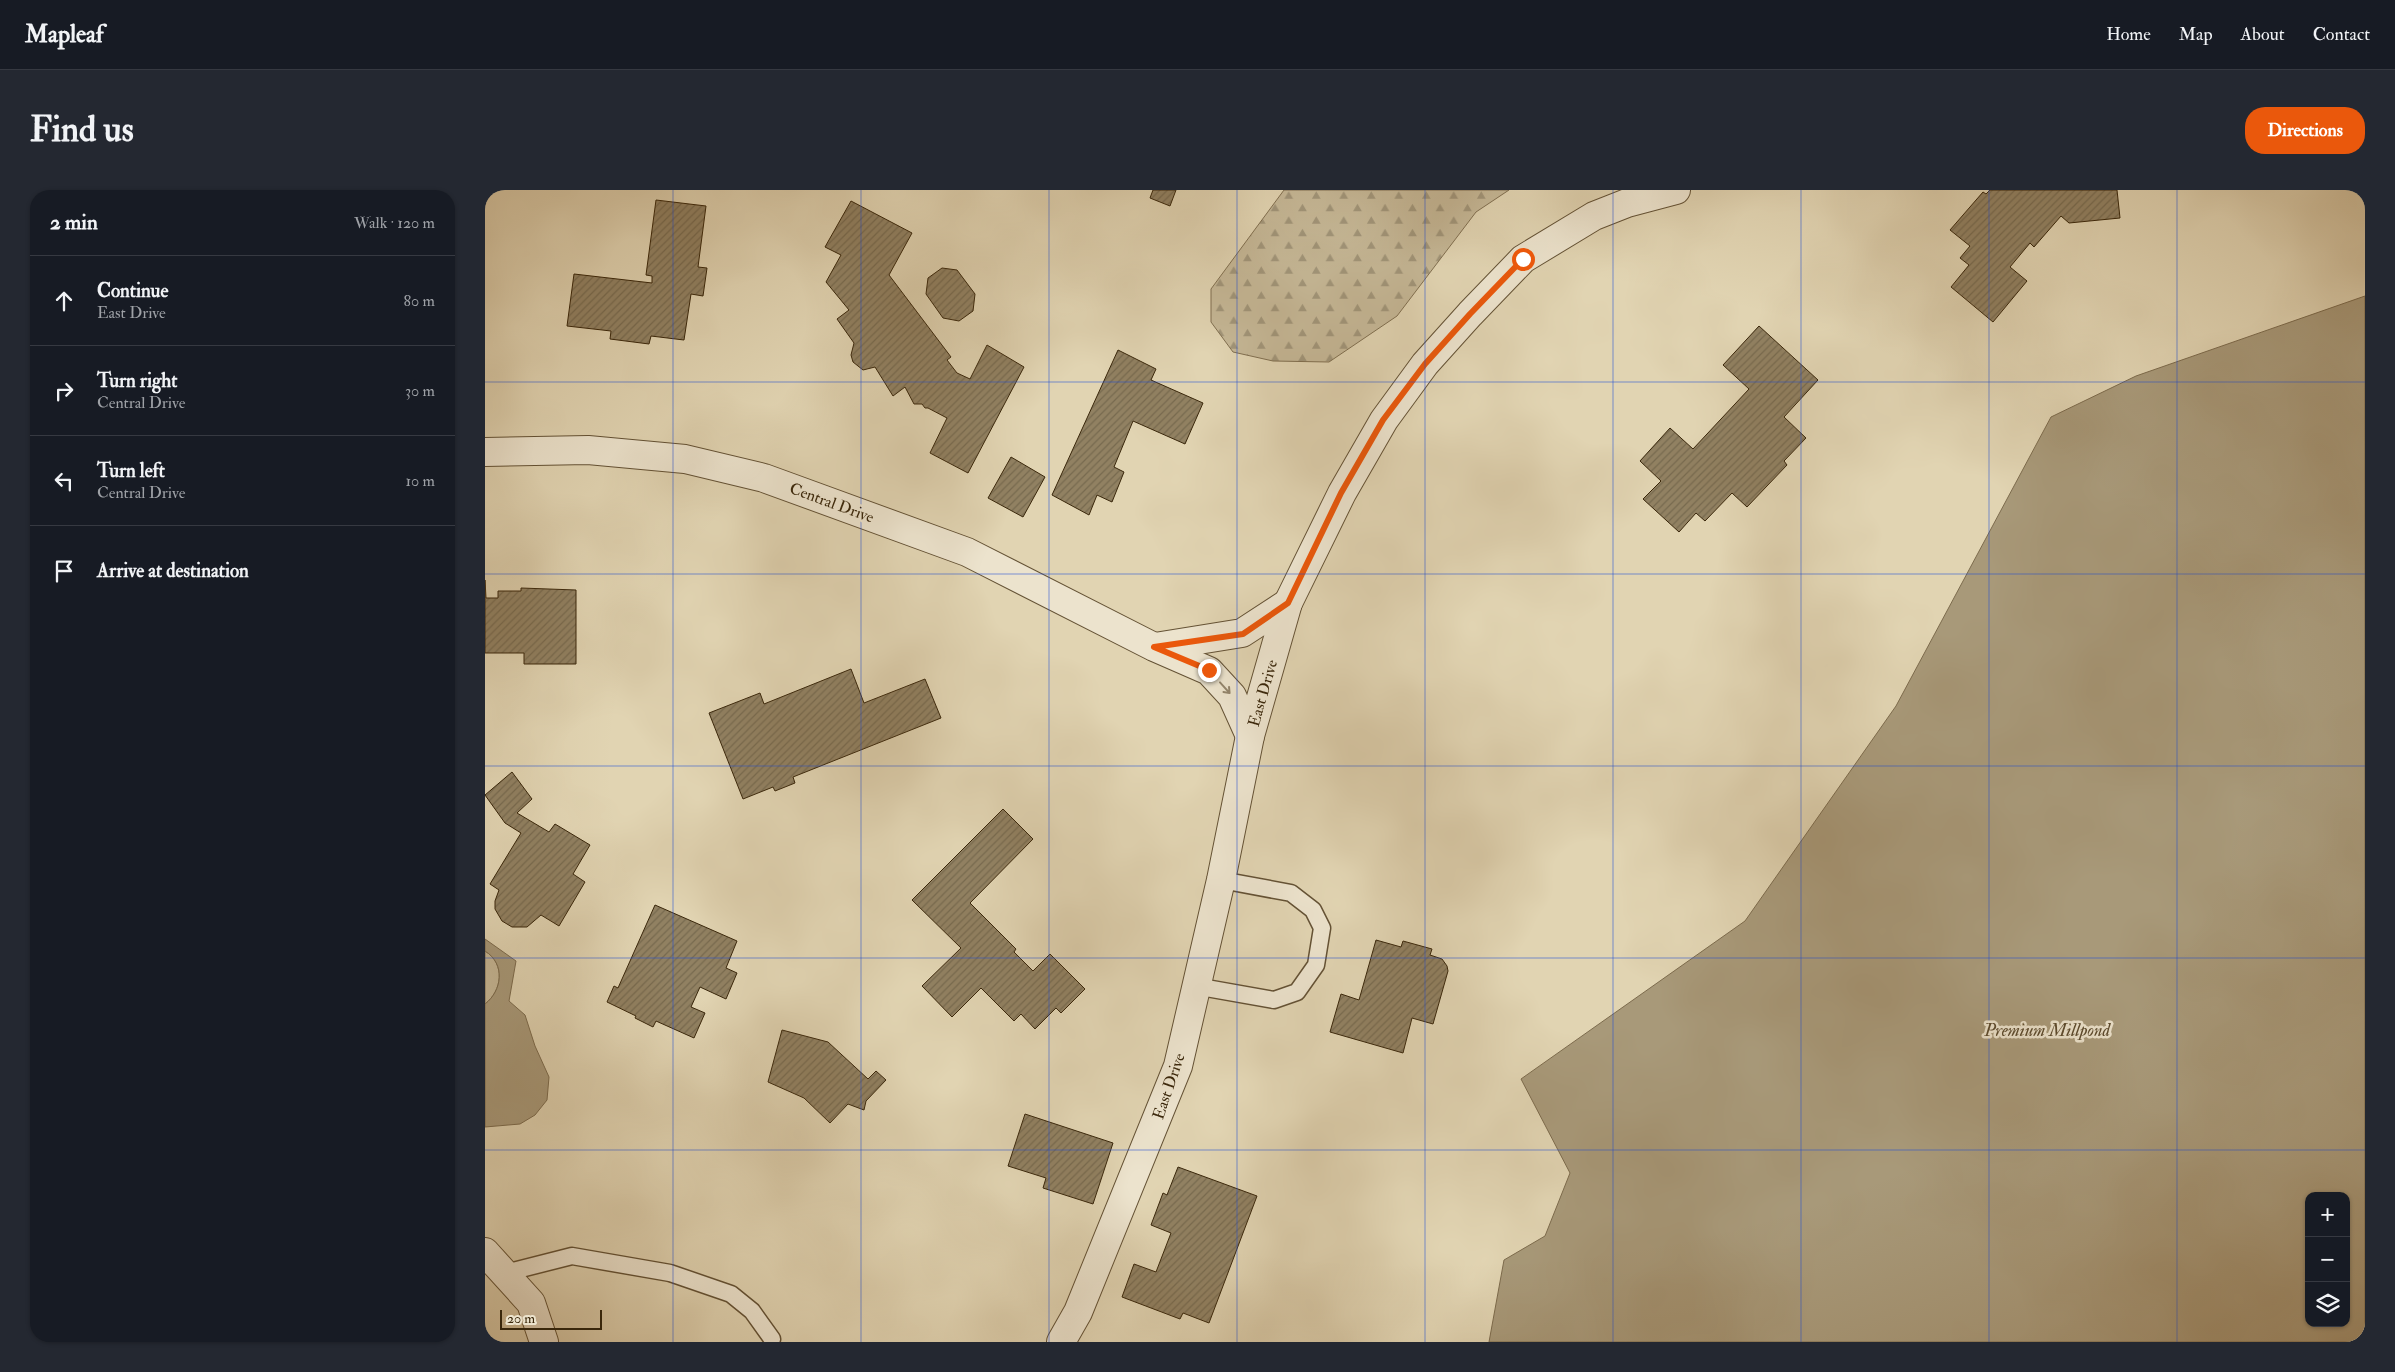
<!DOCTYPE html>
<meta charset="utf-8">
<style>
:root{--surface:#171b24;--page:#242831;--text:#f1f3f6;--muted:#9ea1a6;--line:#363941;--accent:#ea580c}
body{margin:0;font-family:"IM FELL Double Pica",serif;background:var(--page);color:var(--text)}
.controls{position:absolute;right:15px;bottom:15px;display:grid;overflow:hidden;border-radius:10px;box-shadow:0 1px 4px #0004}
.controls button{width:45px;height:45px;display:grid;place-items:center;padding:0;border:0;border-bottom:1px solid var(--line);background:var(--surface);color:var(--text);font:25px sans-serif}
.scale{position:absolute;left:15px;bottom:12px;width:102px;box-sizing:border-box;padding-left:5px;border:2px solid #3a270b;border-top:0;font-size:14px;line-height:18px;white-space:nowrap;color:#3a270b;-webkit-text-stroke:4px #ece3cd;paint-order:stroke}
.stop{position:absolute;width:15px;height:15px;margin:-11px;border:4px solid #ea580c;border-radius:50%;background:#fff}
.stop.end{background:#ea580c;border-color:#fff;box-shadow:0 1px 5px #0008}
.list{margin:0;padding:0;list-style:none}
h2{display:flex;justify-content:space-between;align-items:center;height:65px;margin:0;padding:0 20px;font-size:21px}
h2 small{font-size:16px;font-weight:400;color:var(--muted)}
.list li{display:grid;grid-template-columns:32px 1fr auto;gap:15px;align-items:center;box-sizing:border-box;height:90px;padding:0 20px;border-top:1px solid var(--line)}
.list b{display:block;font-size:19px;white-space:nowrap}
.list p{margin:0;font-size:16px;white-space:nowrap;color:var(--muted)}
.list em{font-size:16px;font-style:normal;color:var(--muted)}
.icon{flex:none;width:28px;height:28px;fill:none;stroke:currentColor;stroke-width:2;stroke-linecap:round;stroke-linejoin:round}
.map{position:relative;flex:none;width:1880px;height:1152px;overflow:hidden;border-radius:20px}
header{display:flex;align-items:center;gap:30px;box-sizing:border-box;height:70px;padding:0 25px;background:var(--surface);border-bottom:1px solid var(--line)}
header strong{font-size:24px}
nav{display:flex;gap:28px;margin-inline-start:auto;font-size:18px}
.intro{display:flex;align-items:center;justify-content:space-between;box-sizing:border-box;height:120px;padding:0 30px}
h1{margin:0;font-size:35px}
.button{padding:12px 22px;border-radius:20px;background:var(--accent);color:#fff;font-size:18px;font-weight:700}
main{display:flex;gap:30px;padding:0 30px}
aside{flex:1;background:var(--surface);border-radius:20px;box-shadow:0 1px 4px #0004}
.map>svg:first-child{display:block}
.grass{fill:#c5b796;stroke:#806f50}
.forest{fill:url(#forest-firs);stroke:#806f50}
.water{fill:#a89979;stroke:#7c6b4d;fill-rule:evenodd}
.building{fill:url(#building-hatch);stroke:#3a270b}
.lines{fill:none;stroke-linecap:round;stroke-linejoin:round}
.lane-casing{stroke:#645235;stroke-width:19}
.street-casing{stroke:#645235;stroke-width:30}
.lane{stroke:#ece3cd;stroke-width:16}
.street{stroke:#ece3cd;stroke-width:28}
.oneway{stroke:#93856c}
.route{stroke:#ea580c;stroke-width:6}
.grid{fill:none;stroke:#1d4ed8;stroke-width:1;stroke-opacity:0.55}
.labels{text-anchor:middle;stroke-width:5;stroke-linejoin:round;paint-order:stroke}
.street-label{font-size:16px;fill:#3a270b;stroke:#ece3cd}
.water-label{font-size:18px;font-style:italic;fill:#5b492c;stroke:#ece3cd}
</style>
<header>
<strong>Mapleaf</strong>
<nav><a>Home</a><a>Map</a><a>About</a><a>Contact</a></nav>
</header>
<div class="intro"><h1>Find us</h1><a class="button">Directions</a></div>
<main>
<aside>
<h2>2 min<small>Walk · 120 m</small></h2>
<ul class="list">
<li><svg class="icon" aria-label="ahead" viewBox="0 0 24 24"><path d="M12 20V5M6 11l6-6 6 6"/></svg><div><b>Continue</b><p>East Drive</p></div><em>80 m</em></li>
<li><svg class="icon" aria-label="right" viewBox="0 0 24 24"><path d="M7 20v-9h11M14 6l5 5-5 5"/></svg><div><b>Turn right</b><p>Central Drive</p></div><em>30 m</em></li>
<li><svg class="icon" aria-label="left" viewBox="0 0 24 24"><path d="M17 20v-9H6M10 6l-5 5 5 5"/></svg><div><b>Turn left</b><p>Central Drive</p></div><em>10 m</em></li>
<li><svg class="icon" aria-label="arrive" viewBox="0 0 24 24"><path d="M6 21V4h12l-3 4 3 4H6"/></svg><div><b>Arrive at destination</b></div></li>
</ul>
</aside>
<div class="map">
<svg width="1880" height="1152" viewBox="0 0 1880 1152">
<defs>
<pattern id="forest-firs" width="22" height="20" patternUnits="userSpaceOnUse" patternTransform="scale(1.25)"><rect width="22" height="20" fill="#c5b796"/><path d="M5 1l3.5 6h-7zM16 11l3.5 6h-7z" fill="#a19579"/></pattern>
<pattern id="building-hatch" width="6" height="6" patternUnits="userSpaceOnUse" patternTransform="scale(1.25)"><rect width="6" height="6" fill="#918162"/><path d="M-1 1l2-2M0 6l6-6M5 7l2-2" fill="none" stroke="#776a4f"/></pattern>
</defs>
<rect width="100%" height="100%" fill="#e1d4b2"/>
<filter id="stains"><feTurbulence type="fractalNoise" baseFrequency=".004" numOctaves="4"/><feColorMatrix values="0 0 0 0 .2 0 0 0 0 .09 0 0 0 0 .02 0 0 0 .5 -.17"/></filter>
<radialGradient id="worn" r=".72"><stop offset=".6" stop-color="#630" stop-opacity="0"/><stop offset="1" stop-color="#630" stop-opacity=".3"/></radialGradient>
<path class="grass" d="M0,761C21,774 17,801 0,814Z"/>
<path class="forest" d="M799,0H1024L991,22L912,126L844,172L788,171L748,162L726,132V99Z"/>
<g class="water">
<path d="M1880,106V1152H1004L1019,1070L1060,1046L1085,983L1036,889L1260,731L1411,516L1566,227L1651,186ZM1824,1006H1861V1133H1824Z"/>
<path d="M0,749L31,771L24,811L40,825L50,856L64,887L62,910L50,925L35,934L0,937V814C17,801 21,774 0,761Z"/>
</g>
<g class="building">
<path d="M668,0H691L685,16L665,8Z"/>
<path d="M1505,0H1632L1635,28L1584,33L1576,26L1549,57L1545,53L1525,77L1542,91L1508,132L1466,97L1484,75L1475,68L1485,56L1465,40L1498,2L1501,4Z"/>
<path d="M171,10L221,16L213,77L222,78L218,106L206,104L199,150L166,146L164,154L125,149L126,141L82,136L89,84L167,93V86L161,85Z"/>
<path d="M366,11L427,43L404,85L466,167L462,170L472,183L485,189L502,155L539,177L483,283L445,263L462,228L443,218H440L437,214H429L420,197L408,206L390,177L378,180L368,172L366,165L369,153L352,129L364,120L341,92L356,65L340,57Z"/>
<path d="M457,78L472,80L490,104L488,121L474,131L458,128L441,104L443,88Z"/>
<path d="M1274,136L1333,190L1299,227L1321,248L1299,271L1302,275L1262,317L1247,303L1220,331L1211,323L1194,342L1158,309L1176,291L1155,271L1185,238L1208,259L1264,199L1238,175Z"/>
<path d="M633,160L671,179L666,190L718,213L700,254L648,231L629,277L639,282L627,312L612,305L604,325L567,305Z"/>
<path d="M526,267L560,287L538,327L503,308Z"/>
<path d="M0,390L1,408H13V401H36V398L91,400V474H39V463H0Z"/>
<path d="M366,479L379,513L440,489L456,528L308,587L310,593L290,601L288,597L258,609L224,523L275,503L279,514Z"/>
<path d="M27,582L47,609L32,623L64,642L70,634L105,655L88,684L100,692L74,736L56,725L42,737H27L17,731L10,719V711L14,700L5,694L36,643L20,633L0,605Z"/>
<path d="M518,619L548,649L485,713L531,759L529,762L548,781L565,764L600,799L576,823L571,818L550,839L536,824L529,831L496,798L467,827L437,796L476,758L427,710Z"/>
<path d="M170,715L252,751L241,778L252,783L241,809L215,797L206,817L220,823L209,848L171,831L168,837L150,828L151,826L122,812L129,796L133,798Z"/>
<path d="M891,750L916,757L918,751L947,759L945,765L957,769L962,776L963,781L948,834L927,828L918,863L845,842L856,804L874,810Z"/>
<path d="M297,840L343,852L383,889L391,881L401,890L381,911L379,920L363,914L345,933L319,908L283,892Z"/>
<path d="M540,924L628,953L608,1014L558,998L561,988L523,976Z"/>
<path d="M693,977L772,1006L724,1133L698,1123L695,1129L637,1107L649,1074L671,1082L686,1043L666,1035L678,1003L682,1005Z"/>
</g>
<g class="lines">
<defs>
<g id="lane">
<path d="M710,796L789,810L812,802L831,775L837,738L828,720L806,703L736,690"/>
<path d="M20,1083L87,1066L185,1083L246,1104L267,1121L287,1149"/>
</g>
<g id="street">
<path d="M0,262L103,260L200,269L279,288L482,362L669,457L724,481L747,506L765,546"/>
<path d="M670,457L757,443L803,413"/>
<path d="M0,1062L46,1113L59,1152"/>
<path d="M576,1152L593,1122L693,876L736,690L765,546L803,413L857,303L899,230L940,174L985,124L1038,69L1109,26L1142,13L1191,0"/>
</g>
</defs>
<use href="#lane" class="lane-casing"/>
<use href="#street" class="street-casing"/>
<use href="#lane" class="lane"/>
<use href="#street" class="street"/>
</g>
<defs><path id="oneway-shaft" d="M-6 0H5M1.5-3L5.5 0L1.5 3" fill="none" stroke-width="1.6" stroke-linecap="round" stroke-linejoin="round" transform="scale(1.25)"/></defs>
<use class="oneway" href="#oneway-shaft" transform="translate(740 498) rotate(48)"/>
<g class="lines">
<path class="route" d="M724,480L669,457L758,444L803,413L856,303L898,230L940,174L985,124L1038,69"/>
</g>
<path class="grid" d="M188,0V1152M376,0V1152M564,0V1152M752,0V1152M940,0V1152M1128,0V1152M1316,0V1152M1504,0V1152M1692,0V1152M0,192H1880M0,384H1880M0,576H1880M0,768H1880M0,960H1880"/>
<g class="labels">
<g class="street-label">
<text transform="translate(347 312) rotate(20)" y="6">Central Drive</text>
<text transform="translate(777 503) rotate(-74)" y="6">East Drive</text>
<text transform="translate(683 896) rotate(-71)" y="6">East Drive</text>
</g>
<g class="water-label">
<text x="1562" y="846">Premium Millpond</text>
</g>
</g>
<rect width="100%" height="100%" filter="url(#stains)"/>
<rect width="100%" height="100%" fill="url(#worn)"/>
</svg>
<div class="controls">
<button>+</button>
<button>−</button>
<button><svg class="icon" aria-label="layers" viewBox="0 0 24 24"><path d="M12 4l9 5-9 5-9-5zM3 14l9 5 9-5"/></svg></button>
</div>
<div class="scale">20 m</div>
<div class="stop" style="left:1038px;top:69px"></div>
<div class="stop end" style="left:724px;top:480px"></div>
</div>
</main>
